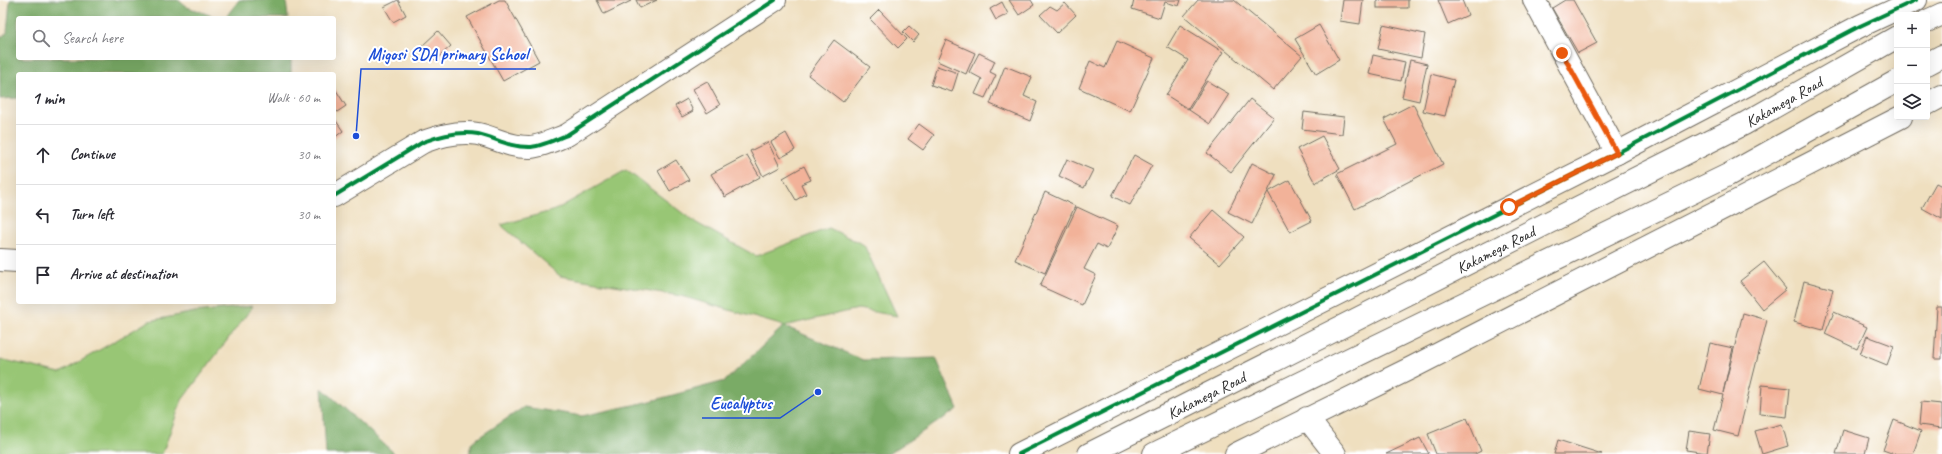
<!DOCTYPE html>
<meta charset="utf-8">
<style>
:root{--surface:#fff;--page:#f2f2f3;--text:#2b2b33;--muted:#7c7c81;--line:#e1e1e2}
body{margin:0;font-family:Caveat,sans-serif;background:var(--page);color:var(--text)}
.controls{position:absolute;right:12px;top:12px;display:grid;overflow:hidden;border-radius:4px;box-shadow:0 4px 16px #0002}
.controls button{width:36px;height:36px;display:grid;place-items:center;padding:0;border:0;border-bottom:1px solid var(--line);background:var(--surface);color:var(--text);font:20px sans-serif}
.stop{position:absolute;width:12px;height:12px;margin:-9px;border:3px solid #ea580c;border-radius:50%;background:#fff}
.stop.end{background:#ea580c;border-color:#fff;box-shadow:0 1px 4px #0008}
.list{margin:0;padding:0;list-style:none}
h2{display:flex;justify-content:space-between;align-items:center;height:52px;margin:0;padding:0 16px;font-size:17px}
h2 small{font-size:13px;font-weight:400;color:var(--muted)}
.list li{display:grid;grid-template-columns:26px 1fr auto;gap:12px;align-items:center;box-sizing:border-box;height:60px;padding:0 16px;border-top:1px solid var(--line)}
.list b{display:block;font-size:15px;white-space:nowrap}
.list em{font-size:13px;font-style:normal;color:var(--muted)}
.icon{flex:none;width:22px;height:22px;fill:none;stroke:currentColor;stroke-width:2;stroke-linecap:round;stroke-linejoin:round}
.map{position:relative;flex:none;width:1942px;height:454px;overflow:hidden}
.search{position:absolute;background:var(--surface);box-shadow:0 4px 16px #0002;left:16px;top:16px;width:320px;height:44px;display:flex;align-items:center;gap:10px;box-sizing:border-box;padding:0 14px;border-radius:4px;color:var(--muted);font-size:15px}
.panel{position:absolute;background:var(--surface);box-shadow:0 4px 16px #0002;left:16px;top:72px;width:320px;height:232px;border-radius:4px}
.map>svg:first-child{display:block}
.green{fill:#98c675;stroke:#627850}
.forest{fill:#7aab66;stroke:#526b48}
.building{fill:#f2b299}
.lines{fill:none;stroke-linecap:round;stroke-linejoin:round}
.tertiary-casing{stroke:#706a5f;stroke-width:24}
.trunk-casing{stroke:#706a5f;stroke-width:24}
.tertiary{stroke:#fff;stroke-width:22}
.trunk{stroke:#fff;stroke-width:22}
.cycleway-casing{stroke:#fff;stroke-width:6}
.cycleway{stroke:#00873e;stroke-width:4}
.route{stroke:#ea580c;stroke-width:5}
.labels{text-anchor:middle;stroke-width:4;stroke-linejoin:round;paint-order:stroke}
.street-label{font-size:16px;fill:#2b2b2b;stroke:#fff}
.leader{fill:none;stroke:#1d4ed8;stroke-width:1.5}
.callout-dot{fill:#1d4ed8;stroke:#fff;stroke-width:1.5}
.callout-label{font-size:17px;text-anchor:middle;font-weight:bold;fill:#1d4ed8;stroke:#fff;stroke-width:4;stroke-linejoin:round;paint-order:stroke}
</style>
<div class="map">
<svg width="1942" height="454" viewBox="0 0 1942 454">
<rect width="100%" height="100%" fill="#fff"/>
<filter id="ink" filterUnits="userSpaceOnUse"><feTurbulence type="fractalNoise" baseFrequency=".025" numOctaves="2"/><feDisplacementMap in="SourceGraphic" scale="8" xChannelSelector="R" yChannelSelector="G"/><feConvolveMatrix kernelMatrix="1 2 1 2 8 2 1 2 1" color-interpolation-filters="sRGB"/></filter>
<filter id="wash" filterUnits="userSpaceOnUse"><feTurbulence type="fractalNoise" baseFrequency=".012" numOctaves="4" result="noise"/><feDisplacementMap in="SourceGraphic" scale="16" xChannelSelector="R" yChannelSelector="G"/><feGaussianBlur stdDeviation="0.9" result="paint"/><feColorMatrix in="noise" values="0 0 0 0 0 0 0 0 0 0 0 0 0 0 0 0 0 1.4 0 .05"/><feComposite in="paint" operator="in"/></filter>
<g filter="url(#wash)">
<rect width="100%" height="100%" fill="#efdfbf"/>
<g class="green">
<path d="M626,170L693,221L756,256L829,228L864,245L897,316L858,309L784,326L681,296L560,276L501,225L555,210Z"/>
<path d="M253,306L182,400L162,454H0V359L60,373L149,321L195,312Z"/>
</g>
<g class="forest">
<path d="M10,0H178L187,7L218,18H18V58H291V74H18V98L0,99V38L7,33Z"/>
<path d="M239,0H286L288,18H225Z"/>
<path d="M784,326L863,360L936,358L958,409L888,454H470L472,442L524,407L582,416L647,402L725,381Z"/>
<path d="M322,388L395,454H326Z"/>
</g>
<g id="blocks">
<g class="building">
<path d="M398,0L406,15L393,22L384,7Z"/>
<path d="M499,0H505L539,61L503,81L467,17Z"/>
<path d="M597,0H631V1L604,14Z"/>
<path d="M636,0H657L640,8Z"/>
<path d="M1009,0H1031L1034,5L1019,15Z"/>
<path d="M1134,0H1181L1179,6L1165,2L1160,18L1132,9Z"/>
<path d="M1198,0H1234L1302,56L1273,90L1184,16Z"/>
<path d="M1343,0H1363L1360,24L1340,21Z"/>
<rect x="1377" y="0" width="31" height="8"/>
<path d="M1438,0H1462L1468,15L1448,24Z"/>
<path d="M1565,0H1573L1597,43L1578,53L1552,8Z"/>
<path d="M1002,2L1008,14L996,20L990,9Z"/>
<path d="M1065,3L1076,15L1057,33L1040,15L1050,6L1057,10Z"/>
<path d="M879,10L907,39L898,48L870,19Z"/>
<path d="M1180,25L1223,52L1188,109L1166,95L1188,60L1167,47Z"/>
<path d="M1319,25L1339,60L1316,74L1295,39Z"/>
<path d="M1383,25L1425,34L1421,58L1378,49Z"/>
<path d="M909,26L919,35L913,42L903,32Z"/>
<path d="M438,31L451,46L435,60L422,46Z"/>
<path d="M834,40L870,67L843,102L808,75Z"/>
<path d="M946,40L975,53L966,74L937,61Z"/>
<path d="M1117,41L1154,58L1130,111L1079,88L1090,61L1105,68Z"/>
<path d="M979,53L995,61L990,72L996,75L985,98L975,94L982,79L969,72Z"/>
<path d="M1373,55L1405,62L1401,81L1369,74Z"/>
<path d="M1410,60L1427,64L1419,101L1402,97Z"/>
<path d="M937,66L958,73L952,92L931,85Z"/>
<path d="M1005,66L1032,77L1024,96L1037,102L1030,121L990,104Z"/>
<path d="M1431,74L1454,80L1445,116L1423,111Z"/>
<path d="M707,81L720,105L707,113L693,89Z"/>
<path d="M1207,81L1229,94L1210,124L1189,110Z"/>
<path d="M334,87L346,106L337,112L334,108Z"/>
<path d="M687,99L693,111L682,117L675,106Z"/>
<path d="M1250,99L1274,118L1231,172L1207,153Z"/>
<path d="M1413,104L1443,164L1355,209L1337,174L1397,144L1384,119Z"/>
<path d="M1304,112L1344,117L1342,134L1302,129Z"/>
<path d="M334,118L343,131L334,138Z"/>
<path d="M919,124L934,135L923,150L908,139Z"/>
<path d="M786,133L795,150L780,158L771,142Z"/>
<path d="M1322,136L1340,169L1315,183L1297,149Z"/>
<path d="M768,142L780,167L763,176L750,151Z"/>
<path d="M747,155L760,177L725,197L711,174Z"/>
<path d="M1134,155L1152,165L1130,205L1112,196Z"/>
<path d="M1067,159L1093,170L1084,188L1059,176Z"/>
<path d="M676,160L689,180L670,191L658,171Z"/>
<path d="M1252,163L1276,175L1252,224L1228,212Z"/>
<path d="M804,166L811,180L801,184L806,194L796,200L783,178Z"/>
<path d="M1290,180L1312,221L1290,232L1268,192Z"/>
<path d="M1936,183L1942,186V219L1922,208Z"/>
<path d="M1045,192L1075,206L1045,273L1015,260Z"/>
<path d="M1077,207L1118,226L1107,249L1097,244L1084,269L1096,275L1082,305L1040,286Z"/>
<path d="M1213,210L1244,237L1220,264L1189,238Z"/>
<path d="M1764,262L1786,289L1762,309L1740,281Z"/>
<path d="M1804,281L1833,289L1823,330L1794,322Z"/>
<path d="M1937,307H1942V359H1934Z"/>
<path d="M1834,312L1867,327L1857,349L1825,334Z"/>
<path d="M1743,313L1767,320L1738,436L1714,430L1723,395L1699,389L1710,343L1733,348L1723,393Z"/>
<path d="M1867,336L1894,346L1887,365L1860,354Z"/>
<path d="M1762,385L1790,388L1787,417L1760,414Z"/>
<path d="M1921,402L1942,404V428L1919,425Z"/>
<path d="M1467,418L1481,451L1475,454H1436L1428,434Z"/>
<path d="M1894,420L1921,431L1913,454H1894L1883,450Z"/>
<path d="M1782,424L1788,446L1762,454L1755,431Z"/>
<path d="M1843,430L1869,438L1865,454H1836Z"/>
<path d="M1689,431L1710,434L1707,453L1686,450Z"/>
<path d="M1420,438L1429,454H1386Z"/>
<path d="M1558,440L1602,454H1554Z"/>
</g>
</g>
</g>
<g filter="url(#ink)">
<use href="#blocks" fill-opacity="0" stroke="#706a5f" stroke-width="1"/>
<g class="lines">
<defs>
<g id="tertiary">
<path d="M1534,0L1617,153"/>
<path d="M1927,104L1942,96"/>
<path d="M334,196L423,142C439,136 461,131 478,134C496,138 508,147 529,147C540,147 556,139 567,135L775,0"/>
<path d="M0,260L18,261"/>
<path d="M1307,418L1335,454"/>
<path d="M1019,454L1617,153L1860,26L1916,0"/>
<path d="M1236,454L1411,368L1901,117"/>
</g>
<g id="trunk">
<path d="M1927,21L1942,14"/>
<path d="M1927,64L1942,56"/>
<path id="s1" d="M1089,454L1744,124L1897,37"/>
<path d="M1154,454L1728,175L1897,81"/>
</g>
</defs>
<use href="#tertiary" class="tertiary-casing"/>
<use href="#trunk" class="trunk-casing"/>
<use href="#tertiary" class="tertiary"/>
<use href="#trunk" class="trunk"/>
<defs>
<g id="cycleway">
<path d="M334,196L423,142C439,136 461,131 478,134C496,138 508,147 529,147C540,147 556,139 567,135L775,0"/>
<path d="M1019,454L1617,153L1860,26L1916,0"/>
</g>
</defs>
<use href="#cycleway" class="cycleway-casing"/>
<use href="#cycleway" class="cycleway"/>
</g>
</g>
<g class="lines" filter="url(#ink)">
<path class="route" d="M1509,207L1617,153L1562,53"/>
</g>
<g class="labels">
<g class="street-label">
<text dy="6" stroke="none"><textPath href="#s1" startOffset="779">Kakamega Road</textPath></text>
<text dy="6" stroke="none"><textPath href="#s1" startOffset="455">Kakamega Road</textPath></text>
<text dy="6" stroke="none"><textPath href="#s1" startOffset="131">Kakamega Road</textPath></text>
</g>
</g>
<path class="leader" d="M356 136L361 69H536M818 392L780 418H702"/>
<g class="callout-dot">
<circle cx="356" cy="136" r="4"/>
<circle cx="818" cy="392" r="4"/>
</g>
<g class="callout-label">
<text x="448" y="60">Migosi SDA primary School</text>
<text x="741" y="409">Eucalyptus</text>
</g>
</svg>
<div class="controls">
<button>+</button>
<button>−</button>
<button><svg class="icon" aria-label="layers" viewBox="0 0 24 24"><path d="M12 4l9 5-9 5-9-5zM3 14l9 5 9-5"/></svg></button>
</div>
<div class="stop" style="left:1509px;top:207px"></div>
<div class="stop end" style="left:1562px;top:53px"></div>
<div class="search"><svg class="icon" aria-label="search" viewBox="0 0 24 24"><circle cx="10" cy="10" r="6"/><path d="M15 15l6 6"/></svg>Search here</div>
<section class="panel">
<h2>1 min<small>Walk · 60 m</small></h2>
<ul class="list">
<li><svg class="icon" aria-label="ahead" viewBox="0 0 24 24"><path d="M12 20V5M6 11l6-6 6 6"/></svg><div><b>Continue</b></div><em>30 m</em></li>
<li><svg class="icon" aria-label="left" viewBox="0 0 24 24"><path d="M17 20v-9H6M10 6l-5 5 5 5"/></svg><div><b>Turn left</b></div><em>30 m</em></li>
<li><svg class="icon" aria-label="arrive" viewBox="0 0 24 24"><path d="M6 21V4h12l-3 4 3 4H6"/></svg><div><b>Arrive at destination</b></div></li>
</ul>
</section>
</div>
